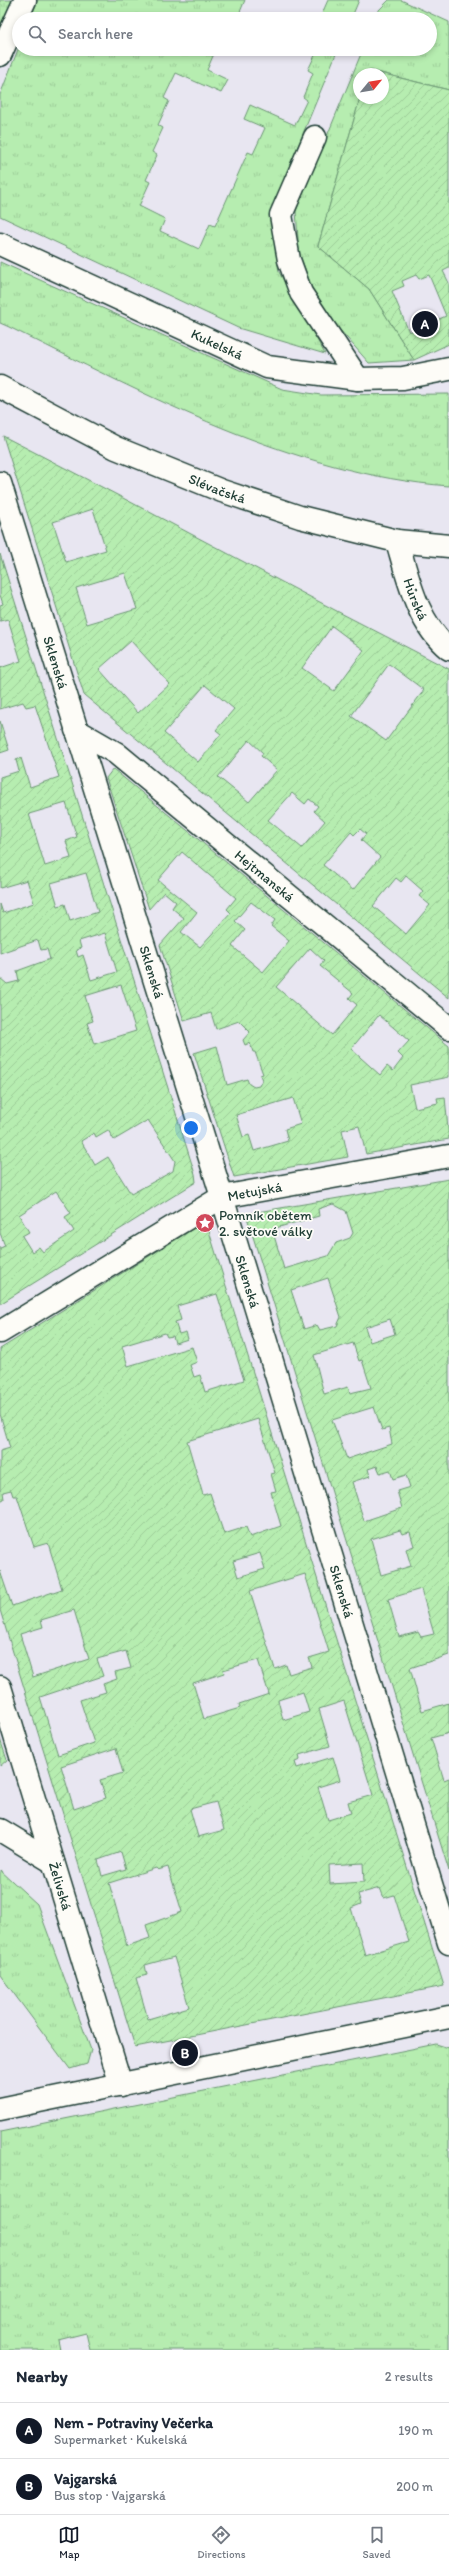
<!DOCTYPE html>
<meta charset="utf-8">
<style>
:root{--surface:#fff;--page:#f6f6f7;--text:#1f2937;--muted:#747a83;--line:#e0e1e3;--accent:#111827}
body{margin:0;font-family:Itim,sans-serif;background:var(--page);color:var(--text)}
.compass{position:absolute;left:353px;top:68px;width:36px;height:36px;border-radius:50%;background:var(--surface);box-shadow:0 2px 6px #0003;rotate:60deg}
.you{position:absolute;left:191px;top:1128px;width:14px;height:14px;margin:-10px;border:3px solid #fff;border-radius:50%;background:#1a73e8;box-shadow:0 0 0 6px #1a73e833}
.badge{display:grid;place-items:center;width:26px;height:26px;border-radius:50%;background:var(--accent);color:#fff;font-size:13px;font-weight:700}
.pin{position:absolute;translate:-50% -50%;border:2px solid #fff;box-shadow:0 1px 4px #0006}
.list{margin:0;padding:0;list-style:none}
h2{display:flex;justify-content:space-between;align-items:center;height:52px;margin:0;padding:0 16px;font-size:17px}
h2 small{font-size:13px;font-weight:400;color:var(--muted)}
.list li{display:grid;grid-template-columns:26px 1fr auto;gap:12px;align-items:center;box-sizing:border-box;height:56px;padding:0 16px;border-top:1px solid var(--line)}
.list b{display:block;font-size:15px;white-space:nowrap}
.list p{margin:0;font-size:13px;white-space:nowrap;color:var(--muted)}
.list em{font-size:13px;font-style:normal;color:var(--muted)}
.icon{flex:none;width:22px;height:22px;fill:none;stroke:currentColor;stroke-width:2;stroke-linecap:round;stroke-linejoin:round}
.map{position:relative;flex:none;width:449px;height:2350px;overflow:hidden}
.search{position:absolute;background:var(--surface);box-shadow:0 2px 6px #0003;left:12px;right:12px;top:12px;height:44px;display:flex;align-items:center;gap:10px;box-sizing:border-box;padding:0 14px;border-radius:22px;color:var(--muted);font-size:15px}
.sheet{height:164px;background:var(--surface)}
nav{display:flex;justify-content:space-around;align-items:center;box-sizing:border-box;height:56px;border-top:1px solid var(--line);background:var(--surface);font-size:11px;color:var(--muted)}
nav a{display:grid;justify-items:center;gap:2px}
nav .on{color:var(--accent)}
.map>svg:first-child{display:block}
.grass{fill:url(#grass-tufts);stroke:#6a9572}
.garden{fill:url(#garden-furrows);stroke:#6a9572;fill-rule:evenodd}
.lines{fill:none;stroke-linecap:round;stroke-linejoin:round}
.minor-casing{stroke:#1f3d34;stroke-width:25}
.tertiary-casing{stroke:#1f3d34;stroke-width:25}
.minor{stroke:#fdfcf7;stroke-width:22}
.tertiary{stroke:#fdfcf7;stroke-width:22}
.labels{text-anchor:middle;stroke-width:3.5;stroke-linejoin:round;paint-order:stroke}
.street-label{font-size:14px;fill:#1f3d34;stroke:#fdfcf7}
.poi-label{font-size:14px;fill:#1f3d34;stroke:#fdfcf7;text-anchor:start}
</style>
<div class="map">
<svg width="449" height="2350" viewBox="0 0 449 2350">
<defs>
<pattern id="grass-tufts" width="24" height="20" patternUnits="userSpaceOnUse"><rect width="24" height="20" fill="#b6edb0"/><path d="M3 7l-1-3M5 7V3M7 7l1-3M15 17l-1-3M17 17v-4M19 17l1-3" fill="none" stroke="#9ccc98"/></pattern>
<pattern id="garden-furrows" width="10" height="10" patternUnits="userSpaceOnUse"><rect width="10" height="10" fill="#b6edb0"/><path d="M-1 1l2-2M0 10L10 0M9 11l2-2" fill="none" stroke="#9ccc98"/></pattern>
</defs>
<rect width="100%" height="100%" fill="#e8e6f1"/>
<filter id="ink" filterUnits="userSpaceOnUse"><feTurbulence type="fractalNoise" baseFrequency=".025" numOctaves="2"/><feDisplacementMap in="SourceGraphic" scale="8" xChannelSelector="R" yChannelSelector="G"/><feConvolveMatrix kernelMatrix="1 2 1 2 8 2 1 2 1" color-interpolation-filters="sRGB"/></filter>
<g filter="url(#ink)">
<g class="grass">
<path d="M0,0H17L0,41Z"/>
<path d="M38,0H245L237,19H30Z"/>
<path d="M328,0H359L351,19H325L321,16Z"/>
<path d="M389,0H401L449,22V90L369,70L367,74H359L360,98L318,246L369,289L414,360L369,363L318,305L299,252L296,211L363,49H430V19H376L379,10Z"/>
<path d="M19,47L216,49L207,70L228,80L221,93L176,73L164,98L169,101L158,125L163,128L152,152L157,155L146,180L150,182L139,206L165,219L160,231L199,249L210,224L215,226L248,152L253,154L265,128L244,119L250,105L295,125L307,100L303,97L313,73L308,70L318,49H338L273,206L272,227L279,272L325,354L238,328L0,216V95Z"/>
<path d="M0,262L282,389L321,395L449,394V486C291,474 147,395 7,326L0,323Z"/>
<path d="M0,1870L37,1904L91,2050L87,2064L70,2069L0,1975Z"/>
<path d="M436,2044L449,2048V2350H90L86,2333L58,2340L60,2350H0V2132Z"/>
</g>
<g class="garden">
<path d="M368,70L449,90V268L443,271L449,283V344L414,360L369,289L318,246L360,98H383V74H367ZM416,275L419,279L429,275L446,316L409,332L392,291L404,286L402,281Z"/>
<path d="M3,436C153,512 299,593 449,669V998L84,695ZM93,509L106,550L66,562L53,522ZM125,573L137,609L87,624L76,588ZM332,626L364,650L334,691L302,668ZM131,641L170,684L138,713L99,669ZM389,664L424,690L386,741L351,716ZM205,685L234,709L216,730L221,734L198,762L164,733ZM249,740L263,753L261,756L277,770L249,802L218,777ZM292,793L305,804L309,799L318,806L314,811L325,821L302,848L268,820ZM360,829L366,834L361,840L380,857L353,890L323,865L351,832L354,835ZM406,876L423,891L419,896L430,905L406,934L373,906L396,878L401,882Z"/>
<path d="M0,554L195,1174L196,1182L0,1304V1248L5,1246L0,1233V978L7,984L19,981L17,971L50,959L47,949L41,950L38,940L0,953V904L3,913L34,903L27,880L0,888V777L19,771L16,760L21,758L30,787L59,777L35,705L26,707L23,702L0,709V668L21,661L8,619L0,621V605L3,604L0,595ZM66,803L77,837L66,841L71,858L45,866L29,814ZM86,873L98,912L70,921L65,904L58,906L51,883ZM105,933L117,972L91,980L83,955L78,957L76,950L81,948L79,941ZM121,985L136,1031L94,1044L87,1023L93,1021L85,996ZM148,1120L175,1161L173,1171L131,1194L108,1157L95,1165L81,1141L94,1133L96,1137L108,1130L114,1140ZM56,1191L71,1213L65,1217L74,1231L43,1252L39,1247L32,1252L22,1236L29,1232L19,1215Z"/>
<path d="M0,721L9,750L0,753Z"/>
<path d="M113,769L449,1046V1077L410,1085L415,1108L438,1103L437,1098L445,1097L449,1139L366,1154L359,1126L342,1130L348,1157L234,1177L194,1053L217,1046L227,1085L247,1079L249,1084L254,1087L259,1086L262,1080L260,1075L263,1074L255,1052H253L250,1043L245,1045L243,1040L250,1032L239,1021L216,1029L211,1013L184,1021L160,945L184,918L172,908L176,902L164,892L149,909L106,778ZM182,852L236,898L227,909L231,913L200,947L181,932L197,912L158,880ZM251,902L275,920L271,926L289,941L263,972L232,946L245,930L235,921ZM310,948L324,961L320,966L353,993L349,998L357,1005L332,1035L276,987ZM379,1015L409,1041L398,1053L403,1058L393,1071L387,1066L380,1075L351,1049ZM293,1098L301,1124L285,1129L288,1141L254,1151L249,1135L243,1137L236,1115Z"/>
<path d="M449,1179V1655L410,1668L422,1711L449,1703V1733L431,1738L444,1780L449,1778V1871L246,1214ZM333,1204L346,1211L353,1233L350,1238L336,1243L328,1256L284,1269L272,1229L319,1216L318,1209ZM328,1278L341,1317L337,1326L320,1330L317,1325L304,1329L291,1290ZM390,1319L395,1334L370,1342L365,1327ZM353,1343L359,1361L362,1360L371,1388L350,1393L348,1387L324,1394L314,1355ZM374,1407L382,1430L389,1428L392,1444L347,1459L332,1420ZM377,1466L380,1473L390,1470L393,1479L406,1475L410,1487L397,1491L402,1508L364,1521L352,1482L370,1476L368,1469ZM400,1530L402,1534L410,1532L414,1546L406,1549L411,1566L381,1575L371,1539ZM421,1589L434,1634L421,1637L418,1632L399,1637L388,1599Z"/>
<path d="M201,1224L208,1228L444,1986L135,2047L0,1610V1571L12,1606L62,1589L48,1543L34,1547L17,1496H13L11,1490L3,1492L4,1499L0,1501V1451L10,1448L0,1414V1349ZM217,1294L244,1380L205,1392L200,1375L194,1377L190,1365L197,1362L192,1347L128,1366L122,1346L165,1333L167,1337L173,1336L175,1343L188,1339L186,1332L179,1334L175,1322L181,1320L177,1306ZM258,1419L275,1473L271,1474L276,1491L271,1492L281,1526L250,1537L246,1527L224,1534L210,1493L203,1495L187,1441ZM260,1553L265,1569L238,1577L233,1561ZM305,1574L329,1652L309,1658L312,1667L289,1674L286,1665L275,1669L250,1591ZM74,1610L89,1659L33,1677L20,1634L43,1627L41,1620ZM126,1651L131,1668L115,1672L117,1679L103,1684L106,1692L80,1700L94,1743L58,1755L40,1697L103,1676L97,1659ZM258,1660L269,1694L239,1704L240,1708L204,1719L193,1683L224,1673L223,1670ZM303,1692L309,1712L283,1720L278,1700ZM344,1701L373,1795L348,1802L351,1813L328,1820L318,1787L340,1780L333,1757L297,1768L295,1762L300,1760L299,1755L330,1746L319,1709ZM116,1748L123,1773L100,1780L106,1798L74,1809L61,1766ZM216,1802L224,1830L198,1837L190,1809ZM121,1852L126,1869L102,1876L98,1860ZM363,1863L364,1882L330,1884L329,1865ZM168,1867L182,1912L146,1925L150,1938L127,1946L109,1883L156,1868L158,1870ZM380,1888L384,1898L394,1895L409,1942L365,1955L351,1908L361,1904L358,1894ZM174,1957L189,2007L148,2019L136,1978L147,1975L145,1965Z"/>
<path d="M0,1739L7,1760L0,1766Z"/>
</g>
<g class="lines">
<defs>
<g id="minor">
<path d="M0,55L25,0"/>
<path d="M315,137L281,215L289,260L301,293L358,379"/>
<path id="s1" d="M0,244L267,367L358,379L403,378L449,369"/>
<path id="s2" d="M0,483L222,1197L449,1943"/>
<path id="s3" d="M397,541C408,578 417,623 449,649"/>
<path id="s4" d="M76,730L116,753L449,1028"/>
<path id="s5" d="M0,1332L222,1197L449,1156"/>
<path id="s6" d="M0,1687L121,2085"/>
<path d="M0,1830L53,1862"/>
<path d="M0,2109L449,2017"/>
</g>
<g id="tertiary">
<path id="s7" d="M0,387L116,448L222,491L300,517L397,541L449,546"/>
</g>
</defs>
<use href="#minor" class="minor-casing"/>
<use href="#tertiary" class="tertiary-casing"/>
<use href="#minor" class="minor"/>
<use href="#tertiary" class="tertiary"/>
</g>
</g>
<defs>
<symbol id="sight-disc" viewBox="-11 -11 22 22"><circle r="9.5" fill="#d1495b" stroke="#fdfcf7"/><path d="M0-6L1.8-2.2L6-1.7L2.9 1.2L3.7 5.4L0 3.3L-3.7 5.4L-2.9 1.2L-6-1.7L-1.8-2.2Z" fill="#fff"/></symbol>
</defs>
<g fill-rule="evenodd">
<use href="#sight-disc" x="194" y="1212" width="22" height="22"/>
</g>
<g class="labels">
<g class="street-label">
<text dy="5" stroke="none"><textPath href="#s1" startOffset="239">Kukelská</textPath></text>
<text dy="5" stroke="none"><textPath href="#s7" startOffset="240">Slévačská</textPath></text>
<text dy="5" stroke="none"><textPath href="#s3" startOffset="61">Hůrská</textPath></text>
<text dy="5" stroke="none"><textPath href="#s2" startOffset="188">Sklenská</textPath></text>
<text dy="5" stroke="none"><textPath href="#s4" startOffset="239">Hejtmanská</textPath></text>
<text dy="5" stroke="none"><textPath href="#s2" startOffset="512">Sklenská</textPath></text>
<text dy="5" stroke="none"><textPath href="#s5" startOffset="293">Metujská</textPath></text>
<text dy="5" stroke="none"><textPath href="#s2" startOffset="836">Sklenská</textPath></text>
<text dy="5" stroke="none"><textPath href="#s2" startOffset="1160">Sklenská</textPath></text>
<text dy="5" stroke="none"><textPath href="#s6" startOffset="208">Želivská</textPath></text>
</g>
<g class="poi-label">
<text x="219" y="1220">Pomník obětem<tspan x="219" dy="16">2. světové války</tspan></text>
</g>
</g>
</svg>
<svg class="compass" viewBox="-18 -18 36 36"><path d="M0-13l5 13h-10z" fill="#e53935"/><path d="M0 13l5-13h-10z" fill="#747a83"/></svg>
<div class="you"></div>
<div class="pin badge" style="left:425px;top:324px">A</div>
<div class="pin badge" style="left:185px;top:2053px">B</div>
<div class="search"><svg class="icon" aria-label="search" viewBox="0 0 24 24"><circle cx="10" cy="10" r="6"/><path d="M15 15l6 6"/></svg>Search here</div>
</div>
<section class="sheet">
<h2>Nearby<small>2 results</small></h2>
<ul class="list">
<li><span class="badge">A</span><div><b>Nem - Potraviny Večerka</b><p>Supermarket · Kukelská</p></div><em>190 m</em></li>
<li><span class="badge">B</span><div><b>Vajgarská</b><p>Bus stop · Vajgarská</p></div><em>200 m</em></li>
</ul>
</section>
<nav>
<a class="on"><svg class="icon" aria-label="map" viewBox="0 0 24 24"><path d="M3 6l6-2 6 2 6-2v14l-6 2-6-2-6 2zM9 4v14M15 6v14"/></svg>Map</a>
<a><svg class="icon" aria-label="directions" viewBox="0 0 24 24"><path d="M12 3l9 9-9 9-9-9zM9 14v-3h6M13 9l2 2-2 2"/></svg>Directions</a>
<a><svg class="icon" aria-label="saved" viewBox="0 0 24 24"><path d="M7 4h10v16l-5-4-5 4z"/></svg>Saved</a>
</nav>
